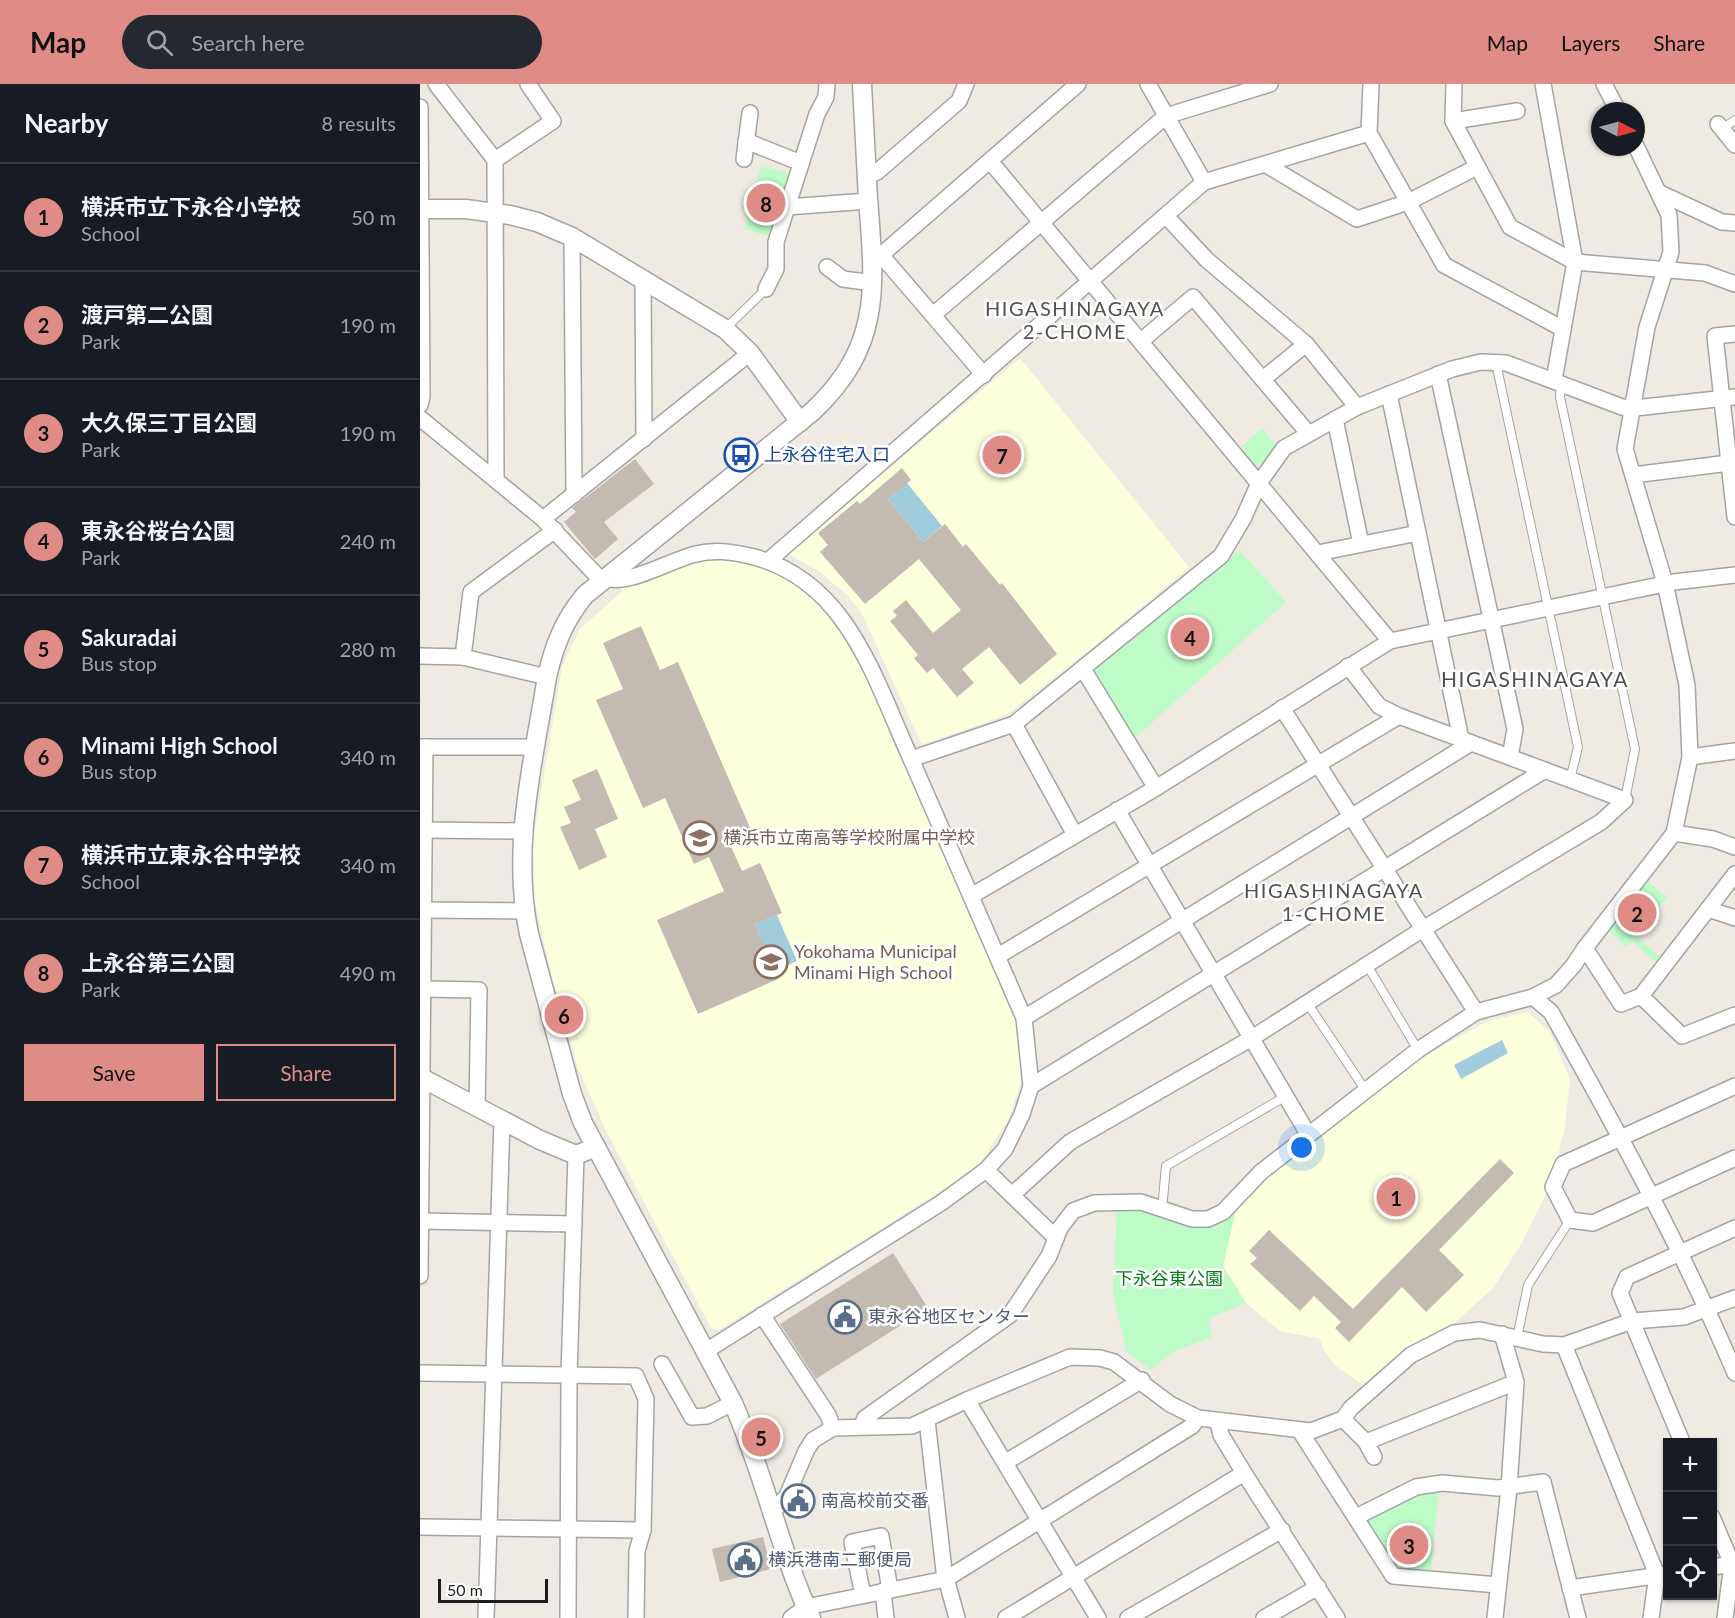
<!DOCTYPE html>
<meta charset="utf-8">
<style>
:root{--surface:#171b24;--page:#242831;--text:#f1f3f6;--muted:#9ea1a6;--line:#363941;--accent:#df8c87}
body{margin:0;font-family:Lato,"Noto Sans JP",sans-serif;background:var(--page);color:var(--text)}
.controls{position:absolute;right:18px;bottom:18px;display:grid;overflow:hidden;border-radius:0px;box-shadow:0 2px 4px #0004}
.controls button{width:54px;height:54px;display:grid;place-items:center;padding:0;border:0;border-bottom:2px solid var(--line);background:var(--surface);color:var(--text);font:30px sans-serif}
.compass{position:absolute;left:1171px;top:18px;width:54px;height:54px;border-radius:50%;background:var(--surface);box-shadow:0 2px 4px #0004;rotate:96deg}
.scale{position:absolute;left:18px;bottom:15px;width:110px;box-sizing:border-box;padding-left:6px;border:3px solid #1d1d1d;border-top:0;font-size:16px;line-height:21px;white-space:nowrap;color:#1d1d1d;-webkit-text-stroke:4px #fff;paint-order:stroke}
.you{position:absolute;left:882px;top:1064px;width:21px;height:21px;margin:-15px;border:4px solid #fff;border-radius:50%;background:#1a73e8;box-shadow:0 0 0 9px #1a73e833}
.badge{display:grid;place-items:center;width:39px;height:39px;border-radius:50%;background:var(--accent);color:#111;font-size:20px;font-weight:700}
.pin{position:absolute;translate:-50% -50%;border:3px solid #fff;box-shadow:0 2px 6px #0006}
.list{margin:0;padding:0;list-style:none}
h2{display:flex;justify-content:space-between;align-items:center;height:78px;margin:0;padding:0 24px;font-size:26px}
h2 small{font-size:20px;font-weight:400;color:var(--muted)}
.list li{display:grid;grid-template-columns:39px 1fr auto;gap:18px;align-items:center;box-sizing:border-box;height:108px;padding:0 24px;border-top:2px solid var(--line)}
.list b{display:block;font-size:22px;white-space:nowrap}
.list p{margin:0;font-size:20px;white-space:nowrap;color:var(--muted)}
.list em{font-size:20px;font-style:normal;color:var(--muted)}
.actions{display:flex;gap:12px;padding:18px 24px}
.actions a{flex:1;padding:14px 0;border:2px solid var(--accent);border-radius:0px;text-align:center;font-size:21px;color:var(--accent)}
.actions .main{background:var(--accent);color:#111}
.icon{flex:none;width:33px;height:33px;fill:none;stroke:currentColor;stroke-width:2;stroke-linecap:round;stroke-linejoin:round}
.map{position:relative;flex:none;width:1315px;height:1534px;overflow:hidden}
header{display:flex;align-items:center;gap:36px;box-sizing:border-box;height:84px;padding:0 30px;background:var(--accent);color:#111}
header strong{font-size:28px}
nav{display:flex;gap:33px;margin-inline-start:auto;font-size:21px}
.search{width:420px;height:54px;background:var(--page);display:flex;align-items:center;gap:15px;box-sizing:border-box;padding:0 21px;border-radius:33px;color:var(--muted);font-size:22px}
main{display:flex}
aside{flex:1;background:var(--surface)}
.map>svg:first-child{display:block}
.education{fill:#fcffdb}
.park{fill:#bdfbc7}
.water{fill:#a1ccde}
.building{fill:#c3bab2}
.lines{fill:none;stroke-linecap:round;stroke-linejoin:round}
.service-casing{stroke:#a4a4a4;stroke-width:10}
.minor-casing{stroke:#a4a4a4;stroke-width:18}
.tertiary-casing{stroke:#a4a4a4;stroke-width:21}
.service{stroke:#fff;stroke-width:8}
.minor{stroke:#fff;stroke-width:15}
.tertiary{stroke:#fff;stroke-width:18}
.labels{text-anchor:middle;stroke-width:5;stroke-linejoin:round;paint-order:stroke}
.transit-label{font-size:18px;fill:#164399;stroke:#fff;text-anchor:start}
.education-label{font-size:18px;fill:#785e54;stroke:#fff;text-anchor:start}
.park-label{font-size:18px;fill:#087e1a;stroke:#fff}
.service-label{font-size:18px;fill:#4e5e75;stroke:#fff;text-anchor:start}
.neighbourhood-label{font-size:20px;letter-spacing:1.5px;fill:#505050;stroke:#fff}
.quarter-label{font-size:21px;letter-spacing:1.5px;fill:#505050;stroke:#fff}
</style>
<header>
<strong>Map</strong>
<div class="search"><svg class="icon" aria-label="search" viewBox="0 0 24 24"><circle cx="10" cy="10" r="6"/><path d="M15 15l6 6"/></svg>Search here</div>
<nav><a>Map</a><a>Layers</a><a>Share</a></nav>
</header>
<main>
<aside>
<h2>Nearby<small>8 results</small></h2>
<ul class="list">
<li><span class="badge">1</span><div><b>横浜市立下永谷小学校</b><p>School</p></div><em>50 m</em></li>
<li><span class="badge">2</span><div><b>渡戸第二公園</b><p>Park</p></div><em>190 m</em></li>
<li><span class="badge">3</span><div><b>大久保三丁目公園</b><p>Park</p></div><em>190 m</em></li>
<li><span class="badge">4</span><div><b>東永谷桜台公園</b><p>Park</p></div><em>240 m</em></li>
<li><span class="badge">5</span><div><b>Sakuradai</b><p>Bus stop</p></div><em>280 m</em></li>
<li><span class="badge">6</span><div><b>Minami High School</b><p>Bus stop</p></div><em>340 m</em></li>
<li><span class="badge">7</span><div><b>横浜市立東永谷中学校</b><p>School</p></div><em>340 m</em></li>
<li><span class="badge">8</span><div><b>上永谷第三公園</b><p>Park</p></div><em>490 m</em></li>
</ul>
<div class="actions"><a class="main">Save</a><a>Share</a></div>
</aside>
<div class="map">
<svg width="1315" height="1534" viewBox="0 0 1315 1534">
<rect width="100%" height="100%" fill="#efebe2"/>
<g class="education">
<path d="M600,274L769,483L691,549L586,631L505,660L501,659L441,528L428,512L400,488L370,471V468Z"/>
<path d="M311,474L357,485L389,501L436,557L600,938L602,995L589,1035L556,1085L299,1246L291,1244L186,1047L157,982L141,916L133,898L114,814L113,756L142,583L159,546L202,507L201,503L271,475Z"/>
<path d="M1108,928L1130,948L1150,995L1144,1049L1129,1104L1101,1160L1074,1203L1029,1244L991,1263L945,1302L916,1282L904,1267L900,1255L860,1247L826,1219L803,1182L817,1121L866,1076L1006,971L1068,937Z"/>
</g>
<g class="park">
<path d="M345,83L365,88L369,93L350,152L324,145L340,84Z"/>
<path d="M842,344L857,362L839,381L833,380L822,362Z"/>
<path d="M819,466L866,518L715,654L671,588Z"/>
<path d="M1228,797L1247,814L1215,851L1240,873L1236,878L1212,857L1207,863L1187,845Z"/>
<path d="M817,1121L803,1182L826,1219L789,1234L792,1253L752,1268L731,1286L707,1268L693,1210L697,1124H721L777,1143L791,1141Z"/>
<path d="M1019,1406L1011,1486L979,1485L948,1437L950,1429L999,1409Z"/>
</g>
<g class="water">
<path d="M487,399L522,442L503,458L468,415Z"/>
<path d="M357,831L377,877L354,887L335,840Z"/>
<path d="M1082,956L1088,969L1041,995L1034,981Z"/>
</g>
<g class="building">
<path d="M215,375L234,400L184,438L198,455L175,475L144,438L156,428L152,424Z"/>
<path d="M482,384L491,396L468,415L503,458L525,440L543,463L546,460L580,501L582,499L637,570L600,601L569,563L542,585L554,599L537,613L513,584L507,589L494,574L498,571L470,537L477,532L473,527L486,516L513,549L541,526L499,475L445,520L400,468L408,461L398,449L437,417L440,420Z"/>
<path d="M221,542L240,586L258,578L331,746L308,756L322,787L340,779L362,829L335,840L358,895L278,930L237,836L304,807L289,773L274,780L245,714L223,724L176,616L203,605L183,559Z"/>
<path d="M177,685L198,735L175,745L187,773L159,786L140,743L151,739L144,723L161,716L152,696Z"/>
<path d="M1080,1075L1094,1089L1019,1166L1044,1191L1006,1228L982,1203L929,1258L915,1244L921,1238L894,1212L880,1227L830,1180L837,1174L829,1167L849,1146L933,1225Z"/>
<path d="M473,1169L508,1224L396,1295L360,1240Z"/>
<path d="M343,1453L351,1485L300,1498L292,1465Z"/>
</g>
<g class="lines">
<defs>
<g id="service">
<path d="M1302,45L1315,36"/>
<path d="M306,244L346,205"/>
<path d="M1076,279L1158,663L1150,696"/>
<path d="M1141,299L1140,313L1215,665L1205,716"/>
<path d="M947,881L998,966"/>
<path d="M888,920L946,1007"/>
<path d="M742,1126L746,1082L866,1012"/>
<path d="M1097,1254L1108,1201L1150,1136"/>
</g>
<g id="minor">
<path d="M16,0L75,76L76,395"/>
<path d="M728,0L784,98"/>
<path d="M951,0L949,49L1024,181L1143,245"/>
<path d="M1034,0L1033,37L1090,143L1155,178L1285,189L1315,200"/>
<path d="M1123,0L1155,178L1134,296"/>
<path d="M1184,0L1198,27"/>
<path d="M0,23L2,312L0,321"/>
<path d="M1033,37L1097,27"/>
<path d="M1298,40L1315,61"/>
<path d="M326,57L381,79"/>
<path d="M324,75L330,29"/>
<path d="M75,76L133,37L108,0"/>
<path d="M845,80L937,135L988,118L1057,83"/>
<path d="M447,92L457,88L539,17L546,0"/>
<path d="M1240,109L1302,138L1315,139"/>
<path d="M367,123L448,117"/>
<path d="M746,132L787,176L886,260L937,323"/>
<path d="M152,153L154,411"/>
<path d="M461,171L564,291"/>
<path d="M453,178L658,0"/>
<path d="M407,183L423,195L453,199"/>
<path d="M223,194L224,355"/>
<path d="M346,205L356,185V158L397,30L406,13L407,0"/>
<path d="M513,231L746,32L850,0"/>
<path d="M1315,250L1295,252L1315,433"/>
<path d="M721,257L773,213L888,349"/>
<path d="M1018,290L1095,645L1090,673"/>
<path d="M843,295L886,260"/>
<path d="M969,310L1041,655"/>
<path d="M0,334L123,435L182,497"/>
<path d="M915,335L941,460"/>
<path d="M1213,391L1309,379"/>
<path d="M123,435L330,269"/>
<path d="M898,469L998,449"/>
<path d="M348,477L784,98L949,49"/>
<path d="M185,494C209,502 250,476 276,470C295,465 311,468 330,472C427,495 454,594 491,675L594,640L801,472L823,435L839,399L864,364L937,323L1032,285L1061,278L1086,279L1202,323L1215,324L1315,313"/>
<path d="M970,557L1254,498L1315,491"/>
<path d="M0,572L43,573L127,593"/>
<path d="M43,573L51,508L135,446"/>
<path d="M663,585L736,704"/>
<path d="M862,624L1056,928"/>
<path d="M594,640L655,751"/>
<path d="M0,663H115"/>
<path d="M1270,673L1315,667"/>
<path d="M697,726L888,1050"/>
<path d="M5,746L102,747"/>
<path d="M1254,749L1293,755L1315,763"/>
<path d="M551,812L736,704L970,557L570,77"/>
<path d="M1288,825L1315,834"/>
<path d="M0,826L104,827"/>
<path d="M1165,864L1201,920L1221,912L1315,790"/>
<path d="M578,872L979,632"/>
<path d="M4,905L59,906L57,1024"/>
<path d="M1221,912L1262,952L1315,931"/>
<path d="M1113,913L1131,928C1197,1046 1262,1164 1315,1289"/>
<path d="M604,934L1051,659"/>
<path d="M611,1002L1125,686"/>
<path d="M1315,1002L1143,1080L1133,1103L1150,1136L1173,1139L1315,1074"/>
<path d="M566,1086L636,1154"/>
<path d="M592,1111L650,1058L832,954L1003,845L1181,738L1205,716L979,632L959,622L928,582"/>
<path d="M0,1137L154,1140"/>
<path d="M0,1192L5,663"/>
<path d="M342,1231L408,1331L413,1344"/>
<path d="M1144,1261L1237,1491L1231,1534"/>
<path d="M286,1267L521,1119L566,1086L585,1065L602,1030L611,1002L604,934L491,675"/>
<path d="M242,1280L272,1333L287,1332L313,1319"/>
<path d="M0,1289L216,1292L226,1315L223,1446L217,1467L216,1534"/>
<path d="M547,1316L678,1534"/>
<path d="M923,1335L946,1358L954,1373"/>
<path d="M507,1336L524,1487L537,1534"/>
<path d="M798,1338L801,1351L824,1389L917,1534"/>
<path d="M442,1342L445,1334L590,1231L629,1172L640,1144L653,1127L674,1119L721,1118L772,1135H788L803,1128L841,1088L998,966L1056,928L1113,913L1136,901L1153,882L1165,864L1254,749L1270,673L1267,601L1245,499L1205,365L1227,243L1251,168L1249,131L1216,62"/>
<path d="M880,1347L973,1492L1078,1501"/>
<path d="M946,1358L1096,1298"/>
<path d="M1262,1358L1200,1209L1207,1193L1315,1144"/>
<path d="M586,1378L722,1296"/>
<path d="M351,1430L367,1412L386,1367L393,1356L413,1344L492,1342L547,1316L650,1273L680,1274L694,1278L750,1320L778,1334L891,1347L923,1335L931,1324L991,1271L1034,1249L1060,1246L1123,1260L1144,1261L1212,1237L1264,1233L1315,1214"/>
<path d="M936,1433L996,1403L1022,1399L1078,1404L1123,1398L1158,1534"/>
<path d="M1292,1433L1312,1480L1305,1534"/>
<path d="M0,1443L223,1446"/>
<path d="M1292,1483L1315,1480"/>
<path d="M1150,1504L1248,1490"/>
<path d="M463,1507L466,1534"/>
<path d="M443,1511L432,1458L461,1452L470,1506"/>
<path d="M66,1534L82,1037"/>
<path d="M148,1534L149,1291L156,1071"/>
<path d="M371,1534L386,1523L526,1495L772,1342L778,1334"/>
<path d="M586,1534L824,1389"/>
<path d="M708,1534L862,1446"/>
<path d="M844,1534L898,1503"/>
<path d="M1075,1534L1089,1404L1096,1298L1082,1250"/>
</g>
<g id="tertiary">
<path d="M0,125H46L90,131L117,138L152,153L305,245L330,269L380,338"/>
<path d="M0,993L120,1056L156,1071L176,1063"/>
<path d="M391,1534C359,1464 344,1389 313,1319L163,1039L152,1010L109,850C91,764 113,679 127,593C134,562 144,536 165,511L393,327C462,262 455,203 448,115C446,77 444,38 442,0"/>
</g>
</defs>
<use href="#service" class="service-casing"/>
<use href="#minor" class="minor-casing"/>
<use href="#tertiary" class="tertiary-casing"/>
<use href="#service" class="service"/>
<use href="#minor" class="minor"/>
<use href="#tertiary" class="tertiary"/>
</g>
<defs>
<symbol id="bus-ring" viewBox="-11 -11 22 22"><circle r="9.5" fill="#fff" stroke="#1a4fb4" stroke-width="1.5"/><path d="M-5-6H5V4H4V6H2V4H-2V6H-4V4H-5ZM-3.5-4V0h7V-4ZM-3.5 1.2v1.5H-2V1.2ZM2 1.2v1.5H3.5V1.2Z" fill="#1a4fb4"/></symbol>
<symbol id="school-ring" viewBox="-11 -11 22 22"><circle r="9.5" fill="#fff" stroke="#8d6e63" stroke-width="1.5"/><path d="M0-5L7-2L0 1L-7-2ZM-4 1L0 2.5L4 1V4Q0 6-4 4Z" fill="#8d6e63"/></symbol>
<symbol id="civic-ring" viewBox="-11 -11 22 22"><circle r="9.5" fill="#fff" stroke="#5c6f8a" stroke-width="1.5"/><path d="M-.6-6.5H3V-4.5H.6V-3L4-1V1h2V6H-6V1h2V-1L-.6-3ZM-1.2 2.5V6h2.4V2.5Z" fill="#5c6f8a"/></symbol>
</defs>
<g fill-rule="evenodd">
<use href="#bus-ring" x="302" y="352" width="38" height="38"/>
<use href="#school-ring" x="261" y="735" width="38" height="38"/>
<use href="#school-ring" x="332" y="859" width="38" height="38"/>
<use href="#civic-ring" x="406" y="1214" width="38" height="38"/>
<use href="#civic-ring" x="359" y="1398" width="38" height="38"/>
<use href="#civic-ring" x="306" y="1457" width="38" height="38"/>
</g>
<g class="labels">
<g class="transit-label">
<text x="344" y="377">上永谷住宅入口</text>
</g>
<g class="education-label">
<text x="303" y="760">横浜市立南高等学校附属中学校</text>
<text x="374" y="874">Yokohama Municipal<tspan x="374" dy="21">Minami High School</tspan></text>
</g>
<g class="park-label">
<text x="749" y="1201">下永谷東公園</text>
</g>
<g class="service-label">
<text x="448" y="1239">東永谷地区センター</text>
<text x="401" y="1423">南高校前交番</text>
<text x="348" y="1482">横浜港南二郵便局</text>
</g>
<g class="neighbourhood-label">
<text x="655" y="232">HIGASHINAGAYA<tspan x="655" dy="23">2-CHOME</tspan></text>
<text x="914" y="814">HIGASHINAGAYA<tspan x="914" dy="23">1-CHOME</tspan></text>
</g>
<g class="quarter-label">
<text x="1115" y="603">HIGASHINAGAYA</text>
</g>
</g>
</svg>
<div class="controls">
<button>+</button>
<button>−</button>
<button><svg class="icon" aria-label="locate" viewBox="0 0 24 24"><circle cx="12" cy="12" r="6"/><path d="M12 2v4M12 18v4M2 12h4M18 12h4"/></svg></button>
</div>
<svg class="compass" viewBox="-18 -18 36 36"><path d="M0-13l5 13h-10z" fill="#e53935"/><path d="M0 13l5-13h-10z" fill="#9ea1a6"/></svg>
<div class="scale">50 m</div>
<div class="you"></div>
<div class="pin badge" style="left:976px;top:1113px">1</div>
<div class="pin badge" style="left:1217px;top:829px">2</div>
<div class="pin badge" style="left:989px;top:1461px">3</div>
<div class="pin badge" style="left:770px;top:553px">4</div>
<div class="pin badge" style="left:341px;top:1353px">5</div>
<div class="pin badge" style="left:144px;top:931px">6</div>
<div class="pin badge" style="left:582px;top:371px">7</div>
<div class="pin badge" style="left:346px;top:119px">8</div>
</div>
</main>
